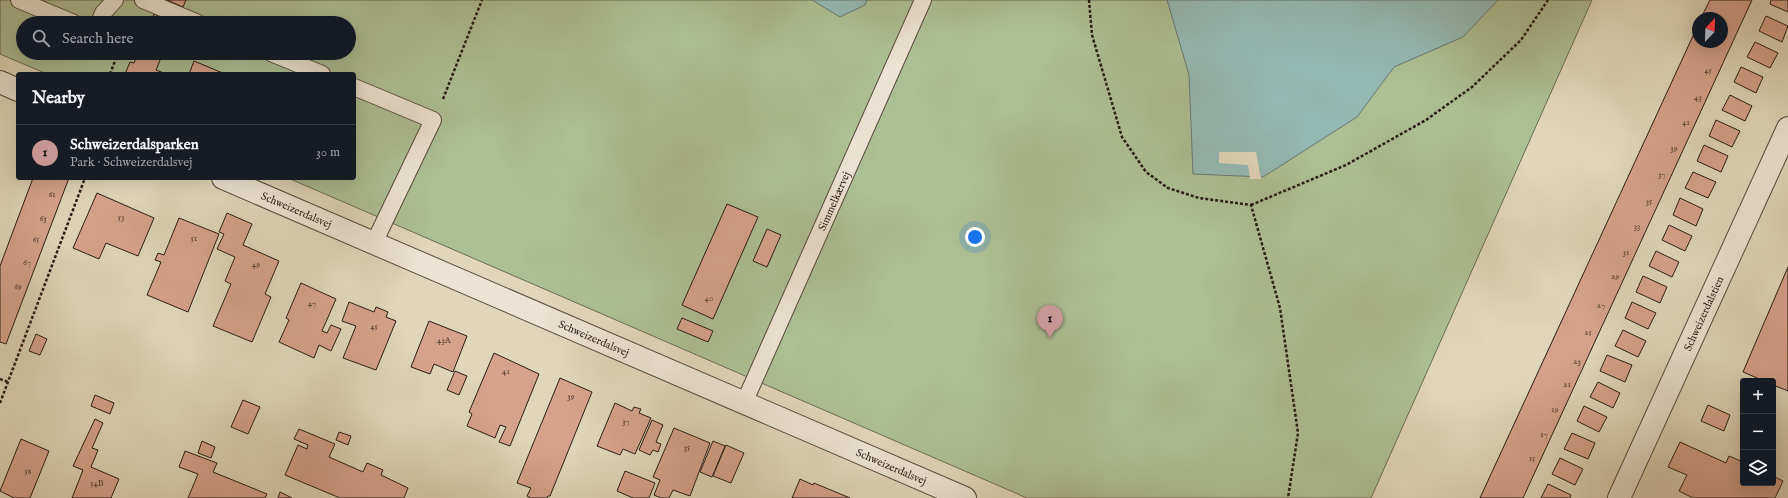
<!DOCTYPE html>
<meta charset="utf-8">
<style>
:root{--surface:#171b24;--page:#242831;--text:#f1f3f6;--muted:#9ea1a6;--line:#363941;--accent:#c59692}
body{margin:0;font-family:"IM FELL English",serif;background:var(--page);color:var(--text)}
.controls{position:absolute;right:12px;bottom:12px;display:grid;overflow:hidden;border-radius:4px;box-shadow:0 4px 16px #0002}
.controls button{width:36px;height:36px;display:grid;place-items:center;padding:0;border:0;border-bottom:1px solid var(--line);background:var(--surface);color:var(--text);font:20px sans-serif}
.compass{position:absolute;left:1692px;top:12px;width:36px;height:36px;border-radius:50%;background:var(--surface);box-shadow:0 4px 16px #0002;rotate:23deg}
.you{position:absolute;left:975px;top:237px;width:14px;height:14px;margin:-10px;border:3px solid #fff;border-radius:50%;background:#1a73e8;box-shadow:0 0 0 6px #1a73e833}
.badge{display:grid;place-items:center;width:26px;height:26px;border-radius:50%;background:var(--accent);color:#111;font-size:13px;font-weight:700}
.pin{position:absolute;translate:-50% -33px;filter:drop-shadow(0 1px 2px #0008)}
.pin::after{content:'';position:absolute;top:21px;width:14px;height:12px;background:inherit;clip-path:polygon(0 0,100% 0,50% 100%)}
.list{margin:0;padding:0;list-style:none}
h2{display:flex;justify-content:space-between;align-items:center;height:52px;margin:0;padding:0 16px;font-size:17px}
h2 small{font-size:13px;font-weight:400;color:var(--muted)}
.list li{display:grid;grid-template-columns:26px 1fr auto;gap:12px;align-items:center;box-sizing:border-box;height:56px;padding:0 16px;border-top:1px solid var(--line)}
.list b{display:block;font-size:15px;white-space:nowrap}
.list p{margin:0;font-size:13px;white-space:nowrap;color:var(--muted)}
.list em{font-size:13px;font-style:normal;color:var(--muted)}
.icon{flex:none;width:22px;height:22px;fill:none;stroke:currentColor;stroke-width:2;stroke-linecap:round;stroke-linejoin:round}
.map{position:relative;flex:none;width:1788px;height:498px;overflow:hidden}
.search{position:absolute;background:var(--surface);box-shadow:0 4px 16px #0002;left:16px;top:16px;width:340px;height:44px;display:flex;align-items:center;gap:10px;box-sizing:border-box;padding:0 14px;border-radius:22px;color:var(--muted);font-size:15px}
.panel{position:absolute;background:var(--surface);box-shadow:0 4px 16px #0002;left:16px;top:72px;width:340px;height:108px;border-radius:4px}
.map>svg:first-child{display:block}
.green{fill:#adbf94;stroke:#6a6d55;fill-rule:evenodd}
.water{fill:#94b9b3;stroke:#697a74}
.pier{fill:#e0d6b9}
.building{fill:#d6a28b;stroke:#281b16}
.lines{fill:none;stroke-linecap:round;stroke-linejoin:round}
.lane-casing{stroke:#564a3f;stroke-width:18}
.street-casing{stroke:#564a3f;stroke-width:24}
.path{stroke:#281b16;stroke-width:2.5;stroke-dasharray:3 2;stroke-linecap:butt}
.lane{stroke:#ebe4d2;stroke-width:16}
.street{stroke:#ebe4d2;stroke-width:22}
.labels{text-anchor:middle;stroke-width:3;stroke-linejoin:round;paint-order:stroke}
.number-label{font-size:9px;fill:#543d33}
.street-label{font-size:11px;fill:#281b16;stroke:#ebe4d2}
</style>
<div class="map">
<svg width="1788" height="498" viewBox="0 0 1788 498">
<rect width="100%" height="100%" fill="#e0d6b9"/>
<filter id="stains"><feTurbulence type="fractalNoise" baseFrequency=".005" numOctaves="4"/><feColorMatrix values="0 0 0 0 .2 0 0 0 0 .09 0 0 0 0 .02 0 0 0 .5 -.17"/></filter>
<radialGradient id="worn" r=".72"><stop offset=".6" stop-color="#630" stop-opacity="0"/><stop offset="1" stop-color="#630" stop-opacity=".3"/></radialGradient>
<path class="green" d="M0,0H1592L1371,498H1027L288,178H354V74H47L0,54ZM23,23H349V53H23Z"/>
<g class="water">
<path d="M812,0H867L865,5L840,17Z"/>
<path d="M1167,0H1498L1463,37L1394,67L1357,117L1263,177L1193,174L1189,75Z"/>
</g>
<path class="pier" d="M1219,152H1256L1261,179H1250L1248,165L1219,163Z"/>
<g class="building">
<path d="M167,0H186L183,7Z"/>
<path d="M1710,0H1752L1523,498H1480L1698,25V42H1722V18H1701Z"/>
<path d="M1771,0H1788V12L1770,4Z"/>
<path d="M154,14L175,23H150Z"/>
<path d="M1766,16L1788,26L1782,42L1759,31Z"/>
<path d="M1755,42L1778,53L1770,68L1747,57Z"/>
<path d="M138,53H163L156,70L166,74H125L130,62L134,63Z"/>
<path d="M194,61L225,74H189Z"/>
<path d="M1741,67L1763,77L1756,93L1734,82Z"/>
<path d="M1730,95L1752,106L1745,121L1722,110Z"/>
<path d="M1716,120L1740,131L1732,147L1709,136Z"/>
<path d="M1704,145L1728,156L1721,172L1697,161Z"/>
<path d="M1693,172L1716,182L1708,198L1685,188Z"/>
<path d="M33,178H69L6,344L0,342V266Z"/>
<path d="M97,193L154,218L138,256L106,243L99,259L73,248Z"/>
<path d="M1680,198L1703,209L1696,226L1673,215Z"/>
<path d="M727,204L758,217L713,319L682,305Z"/>
<path d="M227,213L252,224L243,245L279,261L265,294L271,297L252,342L213,326L231,284L225,281L235,257L217,249L224,234L219,232Z"/>
<path d="M179,218L219,234L188,312L147,295L161,262L155,260L158,253L164,255Z"/>
<path d="M1669,225L1692,236L1685,251L1662,240Z"/>
<path d="M767,229L781,235L767,267L753,261Z"/>
<path d="M1656,251L1679,262L1672,277L1649,266Z"/>
<path d="M1788,267V391L1773,385V381H1764L1743,372Z"/>
<path d="M1643,276L1667,287L1660,303L1636,292Z"/>
<path d="M301,283L336,299L322,331L327,333L331,325L341,329L331,351L319,345L314,358L279,342L289,320L286,318Z"/>
<path d="M349,302L374,312L376,307L388,312L386,317L396,321L376,370L343,358L356,326L342,321Z"/>
<path d="M1632,302L1656,313L1648,329L1625,318Z"/>
<path d="M682,318L713,331L708,342L677,329Z"/>
<path d="M429,321L467,336L453,372L434,364L430,374L411,367Z"/>
<path d="M1623,330L1646,341L1638,357L1615,346Z"/>
<path d="M36,334L47,339L40,355L29,351Z"/>
<path d="M494,353L539,374L510,446L499,442L506,427L500,425L495,438L467,426L472,414L469,412Z"/>
<path d="M1607,355L1632,365L1625,382L1600,371Z"/>
<path d="M455,371L467,376L459,395L447,390Z"/>
<path d="M560,378L592,392L550,496H548L547,498H531L527,496L531,488L517,483Z"/>
<path d="M1598,382L1620,393L1613,408L1590,397Z"/>
<path d="M95,395L114,403L110,414L91,406Z"/>
<path d="M243,400L260,407L248,434L231,427Z"/>
<path d="M615,403L632,411L634,407L641,409L639,413L651,418L635,454L623,449L620,455L597,446Z"/>
<path d="M1708,405L1730,415L1724,431L1701,421Z"/>
<path d="M1584,406L1607,417L1599,432L1577,421Z"/>
<path d="M95,419L103,423L92,448L98,450L91,467L119,479L111,498H72L83,470L73,466Z"/>
<path d="M652,420L663,425L656,442L661,444L658,452L653,450L650,455L639,450Z"/>
<path d="M674,428L710,443L690,496L673,490L669,498H661L654,495L660,480L653,477Z"/>
<path d="M299,429L335,444L329,457L363,472L367,463L383,470L381,475L408,488L404,498H340L285,475L298,445L307,449L308,445L294,439Z"/>
<path d="M339,432L351,436L348,445L336,440Z"/>
<path d="M1572,433L1595,443L1588,459L1564,449Z"/>
<path d="M21,439L49,451L30,498H14L0,491Z"/>
<path d="M202,441L215,447L211,458L198,453Z"/>
<path d="M713,441L725,446L712,477L700,472Z"/>
<path d="M1680,442L1726,463L1729,456L1743,462V483H1773V476L1783,481L1775,498H1693L1679,491L1687,475L1668,467Z"/>
<path d="M726,445L744,453L731,483L713,476Z"/>
<path d="M185,451L217,463L213,472L267,494L265,498H188L198,474L179,467Z"/>
<path d="M1560,458L1583,469L1575,485L1552,474Z"/>
<path d="M625,471L655,483L649,498H633L617,491Z"/>
<path d="M800,479L813,485L814,483L850,498H792Z"/>
<path d="M1548,484L1571,495L1570,498H1541Z"/>
<path d="M280,492L292,498H278Z"/>
</g>
<g class="lines">
<defs>
<g id="lane">
<path d="M19,0L74,23"/>
<path d="M143,0L198,23"/>
<path d="M99,23L103,13L115,0"/>
<path d="M271,53L322,74"/>
<path d="M354,87L433,120L374,243"/>
<path id="s1" d="M744,403L923,0"/>
</g>
<g id="street">
<path d="M0,82L18,90"/>
<path id="s2" d="M223,178L965,498"/>
<path id="s3" d="M1619,498L1788,128"/>
</g>
</defs>
<use href="#lane" class="lane-casing"/>
<use href="#street" class="street-casing"/>
<g class="path">
<path d="M1089,0L1092,35L1122,137L1146,172L1168,188L1199,198L1251,205L1280,308L1298,433L1288,498"/>
<path d="M110,74L118,53"/>
<path d="M443,99L482,0"/>
<path d="M1251,205L1346,165L1426,120L1472,87L1521,40L1548,0"/>
<path d="M0,379L8,382"/>
<path d="M0,403L85,178"/>
</g>
<use href="#lane" class="lane"/>
<use href="#street" class="street"/>
</g>
<g class="labels">
<g class="number-label">
<text x="1708" y="73">45</text>
<text x="1698" y="100">43</text>
<text x="1686" y="125">41</text>
<text x="1674" y="151">39</text>
<text x="1662" y="177">37</text>
<text x="52" y="197">61</text>
<text x="1649" y="204">35</text>
<text x="121" y="220">53</text>
<text x="43" y="221">63</text>
<text x="1637" y="229">33</text>
<text x="194" y="241">51</text>
<text x="36" y="242">65</text>
<text x="1626" y="255">31</text>
<text x="27" y="265">67</text>
<text x="256" y="267">49</text>
<text x="1615" y="279">29</text>
<text x="18" y="289">69</text>
<text x="709" y="301">40</text>
<text x="312" y="306">47</text>
<text x="1601" y="308">27</text>
<text x="374" y="329">45</text>
<text x="1588" y="335">25</text>
<text x="444" y="343">43A</text>
<text x="1577" y="364">23</text>
<text x="506" y="374">41</text>
<text x="1567" y="387">21</text>
<text x="571" y="399">39</text>
<text x="1555" y="412">19</text>
<text x="626" y="424">37</text>
<text x="1544" y="437">17</text>
<text x="687" y="450">35</text>
<text x="1532" y="461">15</text>
<text x="28" y="474">58</text>
<text x="97" y="486">54B</text>
</g>
<g class="street-label">
<text dy="4" stroke="none"><textPath href="#s1" startOffset="221">Simmelkærvej</textPath></text>
<text dy="4" stroke="none"><textPath href="#s2" startOffset="80">Schweizerdalsvej</textPath></text>
<text dy="4" stroke="none"><textPath href="#s3" startOffset="203">Schweizerdalstien</textPath></text>
<text dy="4" stroke="none"><textPath href="#s2" startOffset="404">Schweizerdalsvej</textPath></text>
<text dy="4" stroke="none"><textPath href="#s2" startOffset="728">Schweizerdalsvej</textPath></text>
</g>
</g>
<rect width="100%" height="100%" filter="url(#stains)"/>
<rect width="100%" height="100%" fill="url(#worn)"/>
</svg>
<div class="controls">
<button>+</button>
<button>−</button>
<button><svg class="icon" aria-label="layers" viewBox="0 0 24 24"><path d="M12 4l9 5-9 5-9-5zM3 14l9 5 9-5"/></svg></button>
</div>
<svg class="compass" viewBox="-18 -18 36 36"><path d="M0-13l5 13h-10z" fill="#e53935"/><path d="M0 13l5-13h-10z" fill="#9ea1a6"/></svg>
<div class="you"></div>
<div class="pin badge" style="left:1050px;top:338px">1</div>
<div class="search"><svg class="icon" aria-label="search" viewBox="0 0 24 24"><circle cx="10" cy="10" r="6"/><path d="M15 15l6 6"/></svg>Search here</div>
<section class="panel">
<h2>Nearby<small></small></h2>
<ul class="list">
<li><span class="badge">1</span><div><b>Schweizerdalsparken</b><p>Park · Schweizerdalsvej</p></div><em>30 m</em></li>
</ul>
</section>
</div>
